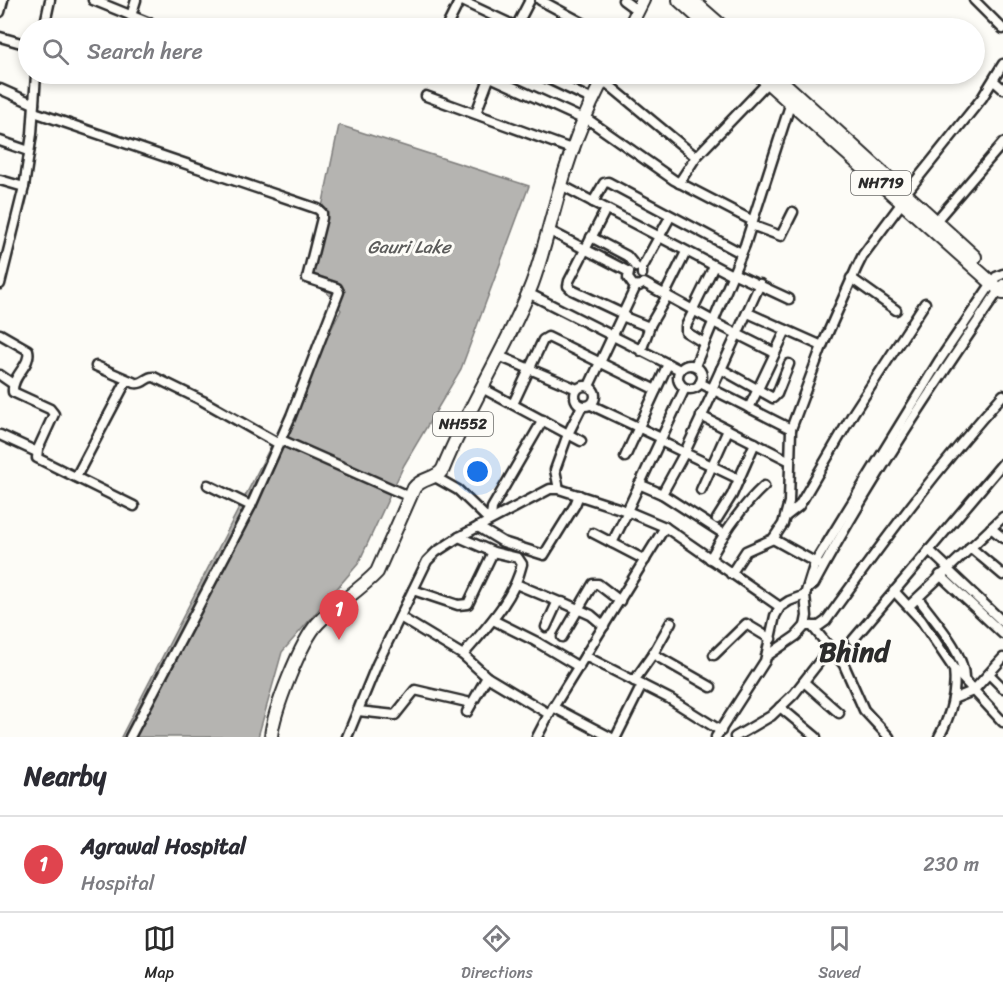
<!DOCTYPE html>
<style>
:root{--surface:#fff;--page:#f7f7f7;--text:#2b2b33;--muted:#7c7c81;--line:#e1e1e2;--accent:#2b2b2b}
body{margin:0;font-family:Sriracha,sans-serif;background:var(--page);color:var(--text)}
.you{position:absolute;left:478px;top:472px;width:21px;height:21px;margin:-15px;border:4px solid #fff;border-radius:50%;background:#1a73e8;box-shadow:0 0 0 9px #1a73e833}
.badge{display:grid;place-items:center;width:39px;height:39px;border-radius:50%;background:var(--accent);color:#fff;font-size:20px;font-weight:700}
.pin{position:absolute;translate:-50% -50px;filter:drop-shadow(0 2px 3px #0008)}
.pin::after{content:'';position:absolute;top:32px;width:21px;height:18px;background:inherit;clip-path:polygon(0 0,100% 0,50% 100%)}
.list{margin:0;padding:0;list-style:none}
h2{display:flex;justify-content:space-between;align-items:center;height:78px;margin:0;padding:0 24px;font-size:26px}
h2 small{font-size:20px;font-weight:400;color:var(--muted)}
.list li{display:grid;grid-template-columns:39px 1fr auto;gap:18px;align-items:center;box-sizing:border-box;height:96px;padding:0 24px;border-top:2px solid var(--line)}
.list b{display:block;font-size:22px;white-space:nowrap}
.list p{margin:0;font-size:20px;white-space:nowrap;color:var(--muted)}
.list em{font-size:20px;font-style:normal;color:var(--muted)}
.icon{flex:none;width:33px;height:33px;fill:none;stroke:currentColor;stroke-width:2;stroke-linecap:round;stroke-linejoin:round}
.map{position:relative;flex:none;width:1003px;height:737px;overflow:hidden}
.search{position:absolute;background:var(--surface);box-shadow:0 3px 9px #0003;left:18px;right:18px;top:18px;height:66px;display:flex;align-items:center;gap:15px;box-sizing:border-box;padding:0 21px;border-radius:33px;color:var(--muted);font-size:22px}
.sheet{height:174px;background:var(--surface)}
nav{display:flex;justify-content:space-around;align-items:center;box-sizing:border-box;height:84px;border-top:2px solid var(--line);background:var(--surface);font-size:16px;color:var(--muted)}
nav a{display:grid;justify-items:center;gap:3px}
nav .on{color:var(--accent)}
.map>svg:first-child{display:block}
.water{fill:#b5b4b1;stroke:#7e7d7b;stroke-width:1.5}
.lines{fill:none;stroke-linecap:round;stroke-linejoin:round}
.minor-casing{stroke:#2b2b2b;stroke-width:13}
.highway-casing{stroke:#2b2b2b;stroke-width:16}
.minor{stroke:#fdfcf7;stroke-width:8}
.highway{stroke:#fdfcf7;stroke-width:12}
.labels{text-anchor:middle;stroke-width:6;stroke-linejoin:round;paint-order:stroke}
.shield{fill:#fdfcf7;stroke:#6a6a68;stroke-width:1.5}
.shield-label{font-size:15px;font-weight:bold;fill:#2b2b2b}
.water-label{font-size:18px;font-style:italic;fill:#5b5b5a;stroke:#fdfcf7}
.town-label{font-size:28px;font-weight:bold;fill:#2b2b2b;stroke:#fdfcf7}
</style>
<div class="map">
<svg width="1003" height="737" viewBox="0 0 1003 737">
<rect width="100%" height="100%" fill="#fdfcf7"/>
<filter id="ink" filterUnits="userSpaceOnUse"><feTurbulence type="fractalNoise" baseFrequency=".0167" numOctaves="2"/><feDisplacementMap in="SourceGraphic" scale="12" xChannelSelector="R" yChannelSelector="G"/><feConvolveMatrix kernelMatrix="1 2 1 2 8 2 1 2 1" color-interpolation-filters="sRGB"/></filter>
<g filter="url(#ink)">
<path class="water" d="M339,125L529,186L461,369L404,465L358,564L282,652L258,737H121L341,310L309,270Z"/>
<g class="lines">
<defs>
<g id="minor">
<path d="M93,0L152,24"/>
<path d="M460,0L519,28"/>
<path d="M540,0L592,28"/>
<path d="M623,0L638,11"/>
<path d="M974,0L1003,29"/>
<path d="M0,12L3,0"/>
<path d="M131,16L136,0"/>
<path d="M516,27L530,0"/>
<path d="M44,28L50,0"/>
<path d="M446,28L460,0"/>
<path d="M0,37L28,45"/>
<path d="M484,74L585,120"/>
<path d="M538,74L593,100"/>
<path d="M603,80L696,157L679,183"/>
<path d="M994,81L1003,89"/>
<path d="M0,89L34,104"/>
<path d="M426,96L574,150"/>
<path d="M34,112L318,209L322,213V218L307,278L337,288L339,292L291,416L251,506L130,737"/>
<path d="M476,113L490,76"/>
<path d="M586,118L674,180L753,221"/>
<path d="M0,141L29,151"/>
<path d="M696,157L768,82"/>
<path d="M0,180L24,187"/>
<path d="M561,185L732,275"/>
<path d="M906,193L982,98L1003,64"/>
<path d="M593,202L604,183L608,182L741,253"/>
<path d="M606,209L569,281L568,286L572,290L623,314"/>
<path d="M936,221L1003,143"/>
<path d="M751,225L781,236L793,212"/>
<path d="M548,230L629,272"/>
<path d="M591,237L627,256L636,267"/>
<path d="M629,272L628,278L633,285L639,286L644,283L713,321"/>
<path d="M733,273L789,299"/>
<path d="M642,274V268L670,217"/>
<path d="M851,278L896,310"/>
<path d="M0,284L24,187L32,134L36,74"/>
<path d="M528,293L680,370"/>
<path d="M665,294L686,252"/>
<path d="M693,309L714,266"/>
<path d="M694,310L686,326V332L704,343"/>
<path d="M748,313L822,346"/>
<path d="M622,316L649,327L667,296"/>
<path d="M713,322L775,353"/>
<path d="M0,334L28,350C32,365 11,376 13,392L50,409L54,414L38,449L37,458L134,506"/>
<path d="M641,351L650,326"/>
<path d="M499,356L577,389"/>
<circle cx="690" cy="377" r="12"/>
<path d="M96,366L135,383C144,385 146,376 154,377L203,401L279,444"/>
<path d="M695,366L745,245L792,99"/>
<path d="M721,369L773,398L777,394L789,364"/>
<path d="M0,375L13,384"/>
<path d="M700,383L791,429L822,346L857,267L863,255L904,200"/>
<circle cx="585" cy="396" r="10"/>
<path d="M589,386L636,286"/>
<path d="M482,388L581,441"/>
<path d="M685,388L627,511L665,527L780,607"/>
<path d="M712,389L760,284"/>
<path d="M513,404L543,340L548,337L656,390"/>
<path d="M591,405L661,438"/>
<path d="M749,408L786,330"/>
<path d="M701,416L790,461"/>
<path d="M0,435L37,452"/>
<path d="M281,440L410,497"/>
<path d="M660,441L739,479"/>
<path d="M625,457L668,364"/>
<path d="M76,477L127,380"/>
<path d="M435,477L458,490L489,520"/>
<path d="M639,484L662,494L724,534"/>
<path d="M208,485L251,506"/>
<path d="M559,489L555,470L568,434L582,406"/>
<path d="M701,490L728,430"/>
<path d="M662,494L685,452L714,390"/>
<path d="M786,516L799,506L854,412L925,303"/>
<path d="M491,519L492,508L543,420"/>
<path d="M717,519L732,495L755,443"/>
<path d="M478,527L503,542L544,555L575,505L579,495"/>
<path d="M991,528L1003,538"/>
<path d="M593,533L645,560"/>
<path d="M459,537L493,552L518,558L522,564C514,599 486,628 463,655"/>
<path d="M773,539L820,565"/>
<path d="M612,543L628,511"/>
<path d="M970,547L1003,575"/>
<path d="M929,550L948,568"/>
<path d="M710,559C725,531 741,507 764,486"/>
<path d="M947,569L1003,622"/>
<path d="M731,574L746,551L773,539L783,524L789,502L791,429"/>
<path d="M940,575L1003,634"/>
<path d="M516,584L559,602"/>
<path d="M807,589L814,584C870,480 937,381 1003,284"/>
<path d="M413,590L458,605L468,604L493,552"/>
<path d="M894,591L921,620L954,669L1003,722"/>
<path d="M918,598C933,619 965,652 964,679"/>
<path d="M909,606L1003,517"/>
<path d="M400,617L463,655L487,677L549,714"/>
<path d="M493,620L535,641L579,667"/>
<path d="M805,626H819L826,621C882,543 939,466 1003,395"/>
<path d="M812,626L844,665L864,710L889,737"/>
<path d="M546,627L557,603L562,602L591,615L604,626"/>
<path d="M562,637L593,584H598L620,601"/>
<path d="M853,640L1003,463"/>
<path d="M653,654L711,687"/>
<path d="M714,655L746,624L771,639"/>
<path d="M585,656L670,699L721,731"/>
<path d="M767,656L796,636L805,626L807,616L805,595L815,563L939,361L996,277L1003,274"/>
<path d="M989,674L1003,688"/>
<path d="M634,681L653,654L671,622"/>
<path d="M804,682L839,713"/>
<path d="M953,699L973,691L1003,658"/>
<path d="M553,707L610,737"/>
<path d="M780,707L816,737"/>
<path d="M358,711L395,715L415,690L471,703"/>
<path d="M467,712L487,677"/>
<path d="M347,737L377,664L427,561L436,552L459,537L550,489H559L627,511"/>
<path d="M537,737L549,714L665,527"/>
<path d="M616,737L642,685"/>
<path d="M716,737L765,661L775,616L780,607L789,601L805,595"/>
<path d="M735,737L771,716L794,694L830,648"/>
<path d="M939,737C951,715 957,694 954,669"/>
</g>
<g id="highway">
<path d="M679,0L710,28"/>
<path d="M692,0L724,28"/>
<path d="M629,28L643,0"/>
<path d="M758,74L1003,293"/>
<path d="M774,74L975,257"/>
<path d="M271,737C273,712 301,641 318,623C336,604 359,591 377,572L414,488C422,477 436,480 443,469C469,405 507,348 532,284C541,260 547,234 554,210C566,164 583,115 606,74"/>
</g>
</defs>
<use href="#minor" class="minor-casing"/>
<use href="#highway" class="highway-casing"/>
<use href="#minor" class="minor"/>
<use href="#highway" class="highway"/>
</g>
</g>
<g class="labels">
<g class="shield">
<rect x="851" y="171" width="60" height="24" rx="4.5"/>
<rect x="433" y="412" width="60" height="24" rx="4.5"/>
</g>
<g class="shield-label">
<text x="881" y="188">NH719</text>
<text x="463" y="429">NH552</text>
</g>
<g class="water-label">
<text x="409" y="253">Gauri Lake</text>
</g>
<g class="town-label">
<text x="854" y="661">Bhind</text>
</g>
</g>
</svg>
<div class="you"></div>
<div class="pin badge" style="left:339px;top:640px;background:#e0444e">1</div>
<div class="search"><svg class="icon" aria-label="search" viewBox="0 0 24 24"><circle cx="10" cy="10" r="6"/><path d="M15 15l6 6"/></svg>Search here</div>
</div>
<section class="sheet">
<h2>Nearby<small></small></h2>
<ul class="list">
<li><span class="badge" style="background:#e0444e">1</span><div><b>Agrawal Hospital</b><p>Hospital</p></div><em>230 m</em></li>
</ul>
</section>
<nav>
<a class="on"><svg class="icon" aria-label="map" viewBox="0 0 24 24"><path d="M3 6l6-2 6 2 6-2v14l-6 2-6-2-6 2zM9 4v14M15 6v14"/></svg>Map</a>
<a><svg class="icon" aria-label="directions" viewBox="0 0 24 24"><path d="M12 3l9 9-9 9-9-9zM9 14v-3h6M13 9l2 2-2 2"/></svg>Directions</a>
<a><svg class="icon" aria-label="saved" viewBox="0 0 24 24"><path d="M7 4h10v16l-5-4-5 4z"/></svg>Saved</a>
</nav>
